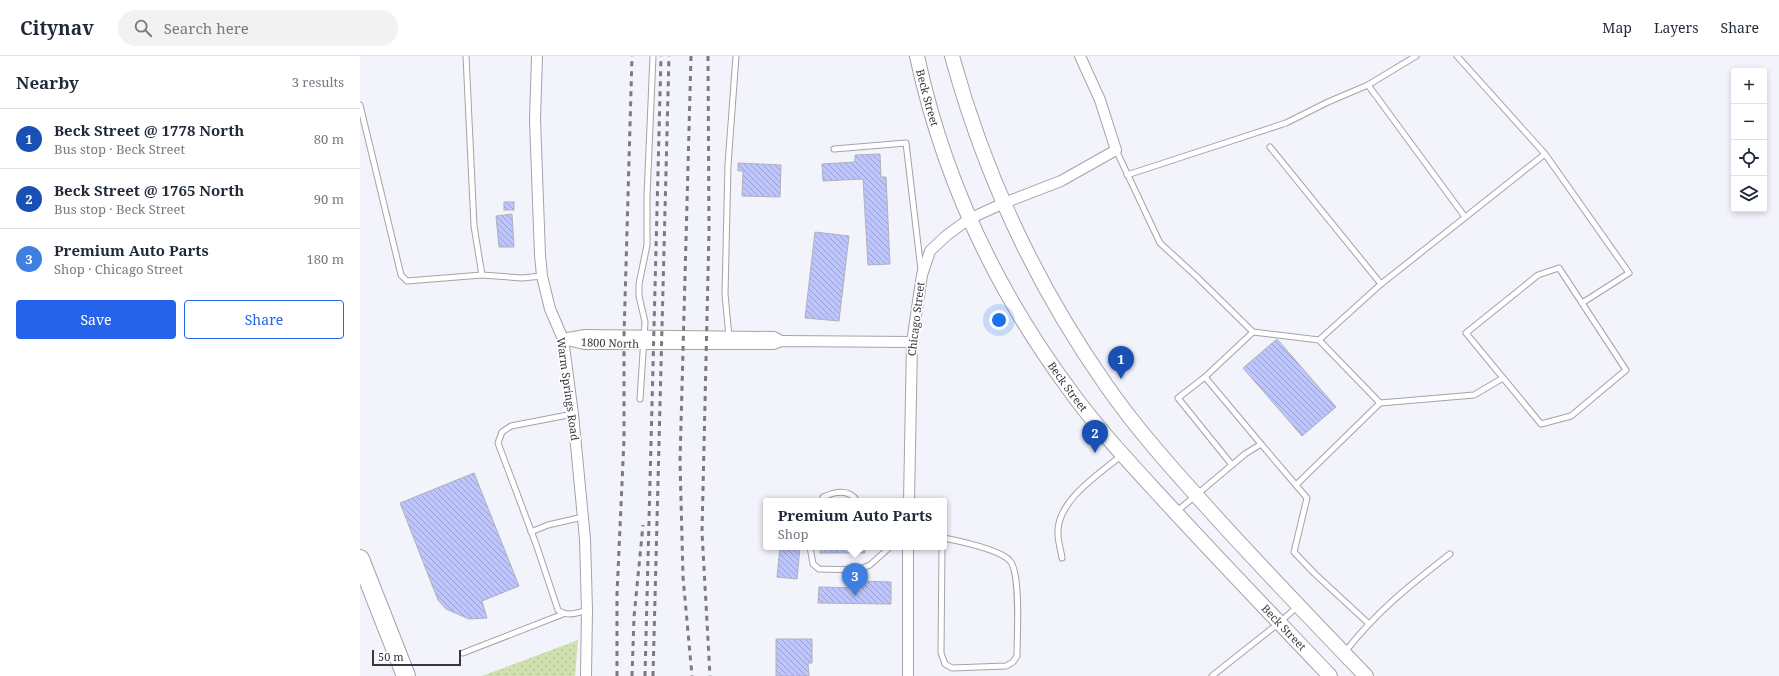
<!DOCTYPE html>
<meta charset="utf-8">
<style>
:root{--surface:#fff;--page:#f2f2f3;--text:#1f2937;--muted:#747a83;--line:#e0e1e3;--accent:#2563eb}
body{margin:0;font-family:"Noto Serif",serif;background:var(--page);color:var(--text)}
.controls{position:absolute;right:12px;top:12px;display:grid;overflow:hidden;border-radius:4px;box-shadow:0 2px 6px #0003}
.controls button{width:36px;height:36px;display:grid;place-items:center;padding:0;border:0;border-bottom:1px solid var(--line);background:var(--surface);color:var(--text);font:20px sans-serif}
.scale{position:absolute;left:12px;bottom:10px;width:89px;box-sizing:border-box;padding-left:4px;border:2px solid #38383b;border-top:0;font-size:11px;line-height:14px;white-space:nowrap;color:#38383b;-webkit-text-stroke:3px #fff;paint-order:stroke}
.you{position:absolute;left:639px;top:264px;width:14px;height:14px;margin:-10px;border:3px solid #fff;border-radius:50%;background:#1a73e8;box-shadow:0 0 0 6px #1a73e833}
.badge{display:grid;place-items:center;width:26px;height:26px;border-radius:50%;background:var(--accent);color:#fff;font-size:13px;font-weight:700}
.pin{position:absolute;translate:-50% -33px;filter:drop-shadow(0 1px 2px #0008)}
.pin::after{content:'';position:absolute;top:21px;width:14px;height:12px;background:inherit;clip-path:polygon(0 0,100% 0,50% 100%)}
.popup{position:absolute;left:403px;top:442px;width:184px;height:52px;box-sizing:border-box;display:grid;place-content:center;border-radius:4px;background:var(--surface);filter:drop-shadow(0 1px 3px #0005);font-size:13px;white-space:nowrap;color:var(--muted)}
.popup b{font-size:15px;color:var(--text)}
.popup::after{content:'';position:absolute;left:50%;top:100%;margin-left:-8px;border:8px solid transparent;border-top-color:var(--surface)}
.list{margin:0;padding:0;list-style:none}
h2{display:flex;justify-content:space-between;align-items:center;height:52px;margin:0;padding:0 16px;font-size:17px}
h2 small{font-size:13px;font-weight:400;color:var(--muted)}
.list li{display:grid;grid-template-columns:26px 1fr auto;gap:12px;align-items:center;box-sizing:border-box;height:60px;padding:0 16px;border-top:1px solid var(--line)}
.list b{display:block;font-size:15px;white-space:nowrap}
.list p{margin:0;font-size:13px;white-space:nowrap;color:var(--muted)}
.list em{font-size:13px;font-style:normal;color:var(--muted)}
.actions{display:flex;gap:8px;padding:12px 16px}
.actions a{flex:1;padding:9px 0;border:1px solid var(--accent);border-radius:4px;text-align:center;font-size:14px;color:var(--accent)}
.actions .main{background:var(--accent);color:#fff}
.icon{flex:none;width:22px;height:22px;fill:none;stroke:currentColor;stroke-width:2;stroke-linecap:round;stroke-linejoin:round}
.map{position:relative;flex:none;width:1419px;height:620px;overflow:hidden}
header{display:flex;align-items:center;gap:24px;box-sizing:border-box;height:56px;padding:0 20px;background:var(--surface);border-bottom:1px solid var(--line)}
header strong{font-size:19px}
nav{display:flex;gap:22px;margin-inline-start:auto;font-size:14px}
.search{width:280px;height:36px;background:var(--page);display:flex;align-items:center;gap:10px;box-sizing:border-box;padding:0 14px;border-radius:22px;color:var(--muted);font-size:15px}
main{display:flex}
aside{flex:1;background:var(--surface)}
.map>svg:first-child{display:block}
.grass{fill:url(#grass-dots)}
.building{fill:url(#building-back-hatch);stroke:#b0b1b9}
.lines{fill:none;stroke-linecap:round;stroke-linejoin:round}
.lane-casing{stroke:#a3a4ab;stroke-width:7}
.street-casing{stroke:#a3a4ab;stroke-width:12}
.secondary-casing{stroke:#a3a4ab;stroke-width:16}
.highway-casing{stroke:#a3a4ab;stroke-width:20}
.lane{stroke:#fff;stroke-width:5}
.street{stroke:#fff;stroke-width:10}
.secondary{stroke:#fff;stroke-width:14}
.highway{stroke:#fff;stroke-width:18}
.rail{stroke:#7a7a7f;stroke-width:3;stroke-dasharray:5 5;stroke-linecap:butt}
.labels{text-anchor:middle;stroke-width:3.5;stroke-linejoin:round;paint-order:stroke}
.street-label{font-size:11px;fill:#38383b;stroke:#fff}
</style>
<header>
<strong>Citynav</strong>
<div class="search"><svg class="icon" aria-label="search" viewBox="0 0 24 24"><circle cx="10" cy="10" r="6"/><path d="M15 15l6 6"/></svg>Search here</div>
<nav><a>Map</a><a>Layers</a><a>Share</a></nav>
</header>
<main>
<aside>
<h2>Nearby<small>3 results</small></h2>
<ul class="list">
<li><span class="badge" style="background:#1a4fb4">1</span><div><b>Beck Street @ 1778 North</b><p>Bus stop · Beck Street</p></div><em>80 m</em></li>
<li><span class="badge" style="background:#1a4fb4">2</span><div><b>Beck Street @ 1765 North</b><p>Bus stop · Beck Street</p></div><em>90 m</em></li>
<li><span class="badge" style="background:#3f7fe0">3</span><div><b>Premium Auto Parts</b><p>Shop · Chicago Street</p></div><em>180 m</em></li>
</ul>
<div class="actions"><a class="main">Save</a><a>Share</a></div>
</aside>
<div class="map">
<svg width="1419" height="620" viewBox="0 0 1419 620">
<defs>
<pattern id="grass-dots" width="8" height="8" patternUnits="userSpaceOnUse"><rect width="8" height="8" fill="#d0e1af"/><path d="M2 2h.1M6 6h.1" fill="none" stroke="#b3c297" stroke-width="1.8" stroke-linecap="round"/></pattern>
<pattern id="building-back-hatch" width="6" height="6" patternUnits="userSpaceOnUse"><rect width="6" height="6" fill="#bcc5fd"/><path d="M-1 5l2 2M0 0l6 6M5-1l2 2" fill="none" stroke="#9aa1ce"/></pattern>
</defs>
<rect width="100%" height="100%" fill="#f2f3fb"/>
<path class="grass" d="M218,584L215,620H122Z"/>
<g class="building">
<path d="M520,98L521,121H526L530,208L508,209L503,123L463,125L462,108L495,106V99Z"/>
<path d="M378,107L421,109L420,141L382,140L383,115H378Z"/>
<rect x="144" y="146" width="10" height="8"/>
<path d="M152,158L154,191H139L136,160Z"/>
<path d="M455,176L489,180L479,265L445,262Z"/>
<path d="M917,283L976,351L942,380L883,312Z"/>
<path d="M114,417L159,530L122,545L127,562L109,563L86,553L78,544L40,447Z"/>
<path d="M420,491H440L437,523L417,521Z"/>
<rect x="460" y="491" width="45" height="6"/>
<path d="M500,525L531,526V548L458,547L459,531L499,532Z"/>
<path d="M416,583H452V607H448L449,620H416Z"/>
</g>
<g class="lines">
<defs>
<g id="lane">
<path d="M106,0L114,170L122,219L162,222L182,220"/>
<path d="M1008,29L1105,161"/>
<path d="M0,49L41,219L47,225L122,219"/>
<path d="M910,91L1021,228"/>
<path d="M474,93L546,87L561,214"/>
<path d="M756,94L800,187L836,220L893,276L845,321L818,342L872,409"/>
<path d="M1185,98L1269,217L1222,247"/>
<path d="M767,119L926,67L968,46L1008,29L1056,0"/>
<path d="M1199,212L1266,314L1211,360L1181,368L1106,277L1178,219Z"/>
<path d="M893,276L959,284L1020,347"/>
<path d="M369,281L365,238L368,109L376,0"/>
<path d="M959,284L1021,228L1185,98L1097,0"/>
<path d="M845,321L901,388"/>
<path d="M280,343L285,266L279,240V228L287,189V140L293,0"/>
<path d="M213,358L151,370L142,376L138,387L176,488L198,554C207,561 217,557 227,554"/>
<path d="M936,429L1020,347L1114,339L1143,322"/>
<path d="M462,445L463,441C474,436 489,432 497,445"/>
<path d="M816,456L885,398L901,388L947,442L934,496L954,517L1008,567"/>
<path d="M171,476L188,469L223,461"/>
<path d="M450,491L453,508L459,513L498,514L510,509L530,491"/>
<path d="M582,491L581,597L585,608L592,612L646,610L653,606L657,600C657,581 661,517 650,505C641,494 599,485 584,482"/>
<path d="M702,502C701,494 698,486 698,478C696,445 739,418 762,399"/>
<path d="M985,596C1016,556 1050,529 1090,498"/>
<path d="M103,597L203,558"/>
<path d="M852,620L919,567L938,550"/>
</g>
<g id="street">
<path d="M177,0L175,64L180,199L182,220L190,253L203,283L213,358L225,483L227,554L226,620"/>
<path d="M208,282L225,279L414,281L421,285"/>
<path d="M203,283L224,288H414L421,285L552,286"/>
<path d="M549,445L552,286L562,219L570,195L587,179L609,163L644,147L701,125L756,94L740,44L720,0"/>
<path d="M548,491V620"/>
</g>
<g id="secondary">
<path id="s1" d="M557,0C583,121 636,234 709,333C737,372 770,407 803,443C858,503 914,561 970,620"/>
<path d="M592,0C624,117 676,229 746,329C775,371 810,410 845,449C897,507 952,564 1006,620"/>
</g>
<path id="highway" d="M0,503L46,620"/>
</defs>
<use href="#lane" class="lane-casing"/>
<use href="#street" class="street-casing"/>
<use href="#secondary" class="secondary-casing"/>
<use href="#highway" class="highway-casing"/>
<use href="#lane" class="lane"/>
<use href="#street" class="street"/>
<use href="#secondary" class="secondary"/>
<use href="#highway" class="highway"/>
<g class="rail">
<path d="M331,0L320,405L323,521L332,620"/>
<path d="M348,0L349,175L342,476L350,620"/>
<path d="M257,620V538L264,383V280L272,0"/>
<path d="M272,620L274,561L283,469"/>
<path d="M285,620L301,0"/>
<path d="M293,620L309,0"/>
</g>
</g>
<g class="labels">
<g class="street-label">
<text dy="4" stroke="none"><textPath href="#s1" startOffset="43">Beck Street</textPath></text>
<text transform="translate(556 263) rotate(-83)" y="4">Chicago Street</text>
<text transform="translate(250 287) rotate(2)" y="4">1800 North</text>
<text dy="4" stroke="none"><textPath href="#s1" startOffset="366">Beck Street</textPath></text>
<text transform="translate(208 333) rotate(82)" y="4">Warm Springs Road</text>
<text dy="4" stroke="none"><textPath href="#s1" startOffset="690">Beck Street</textPath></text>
</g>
</g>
</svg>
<div class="controls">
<button>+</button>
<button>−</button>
<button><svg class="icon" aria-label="locate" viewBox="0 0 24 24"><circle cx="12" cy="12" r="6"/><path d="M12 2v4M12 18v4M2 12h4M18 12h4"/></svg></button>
<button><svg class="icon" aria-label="layers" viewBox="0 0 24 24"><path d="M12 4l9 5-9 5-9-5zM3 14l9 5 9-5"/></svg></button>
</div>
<div class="scale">50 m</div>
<div class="you"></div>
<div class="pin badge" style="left:761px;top:323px;background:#1a4fb4">1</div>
<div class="pin badge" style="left:735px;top:397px;background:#1a4fb4">2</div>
<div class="pin badge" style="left:495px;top:540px;background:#3f7fe0">3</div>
<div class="popup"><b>Premium Auto Parts</b>Shop</div>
</div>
</main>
